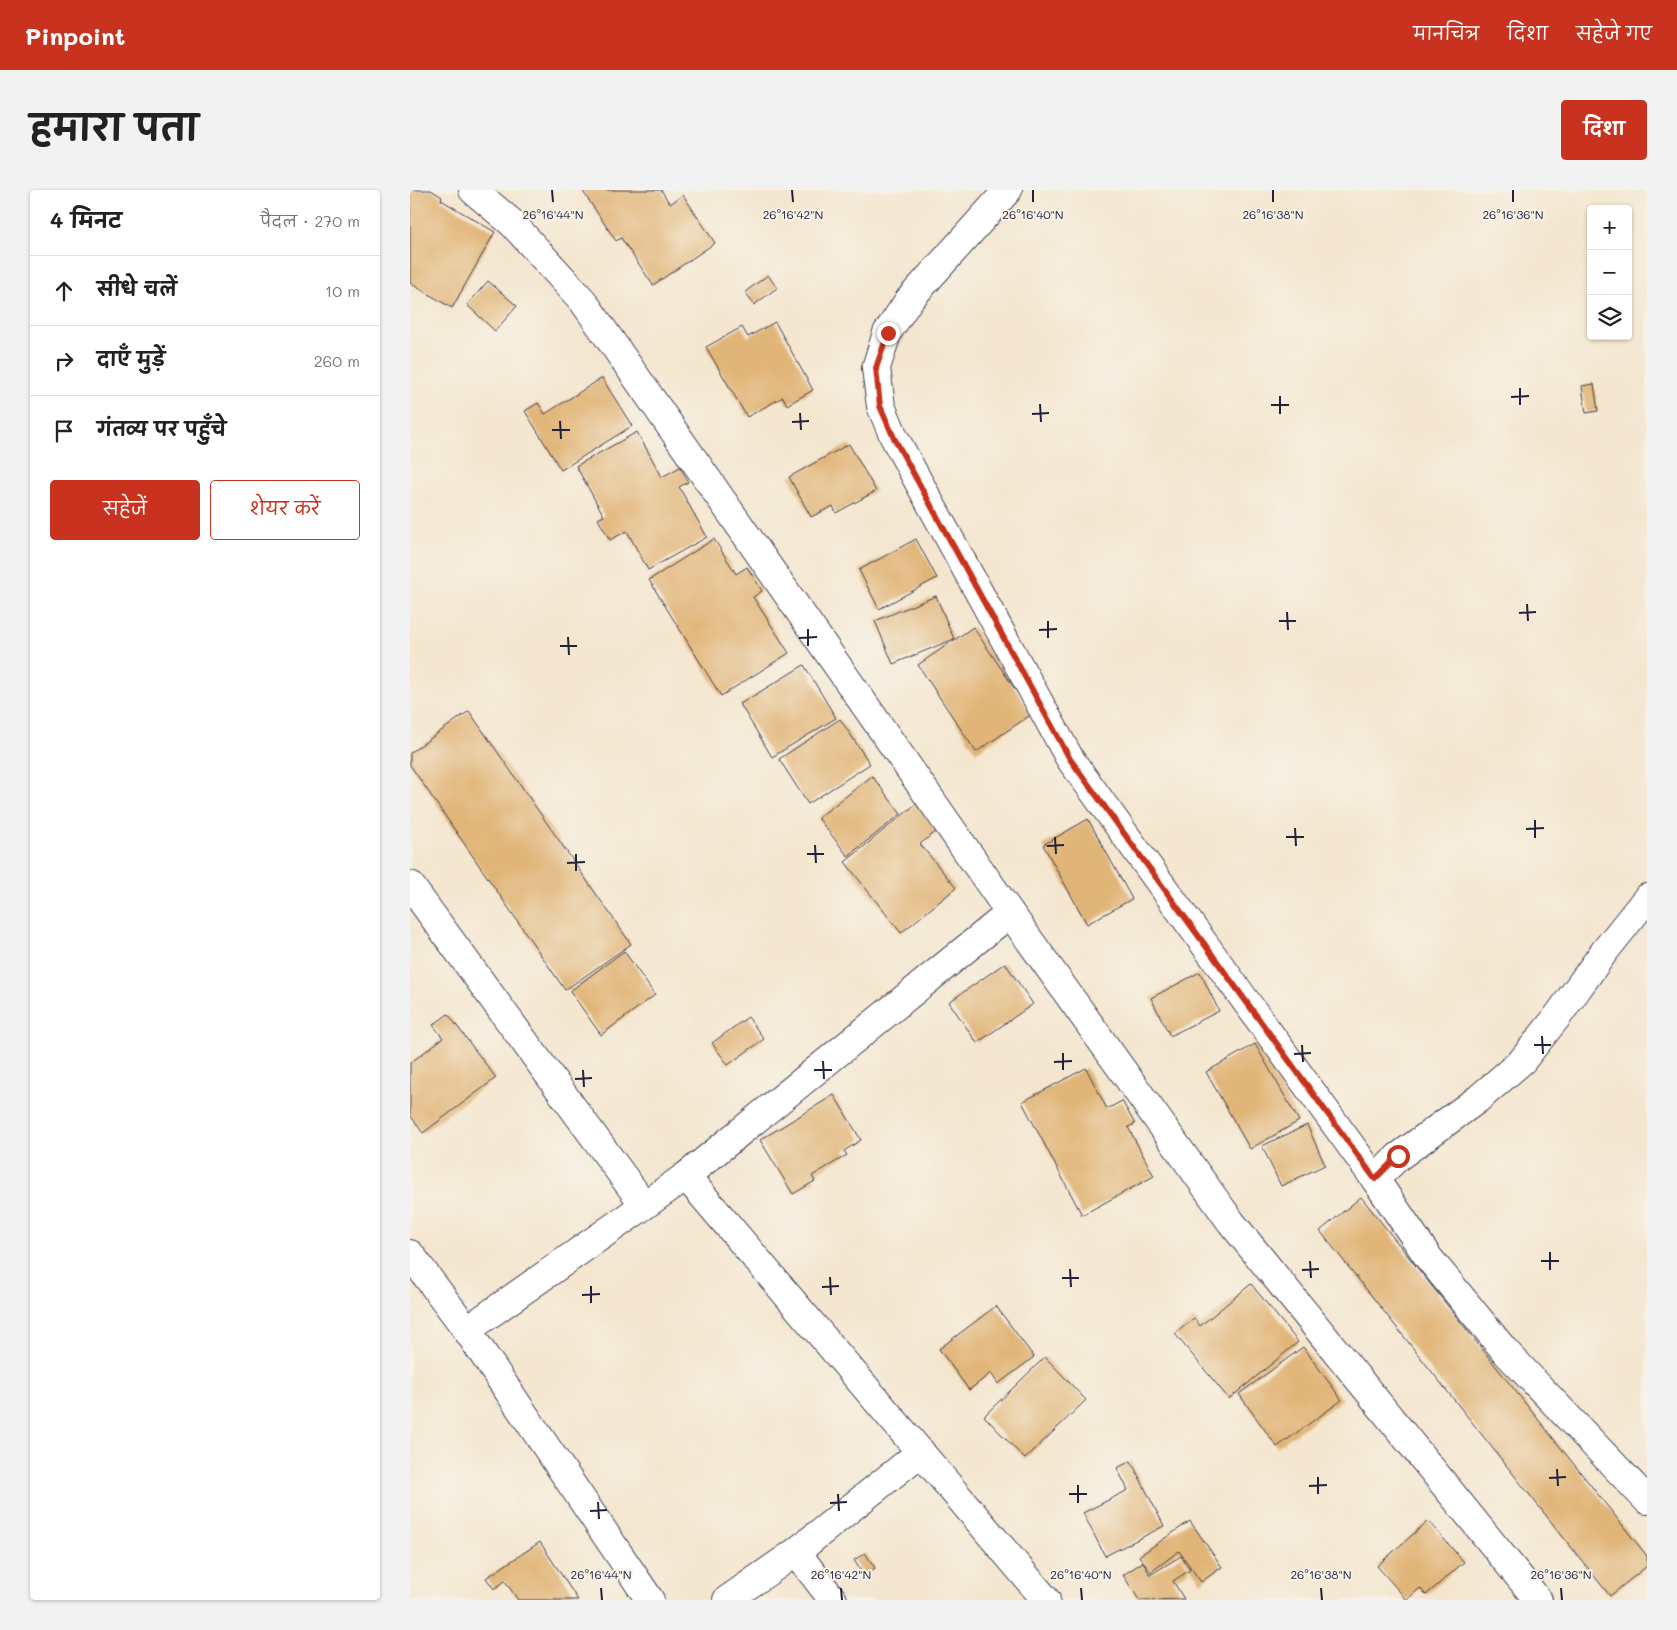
<!DOCTYPE html>
<html lang="hi">
<meta charset="utf-8">
<style>
:root{--surface:#fff;--page:#f2f2f2;--text:#222;--muted:#767676;--line:#e0e0e0;--accent:#c8321e}
body{margin:0;font-family:Mali,"Playpen Sans Deva",sans-serif;background:var(--page);color:var(--text)}
.controls{position:absolute;right:15px;top:15px;display:grid;overflow:hidden;border-radius:5px;box-shadow:0 1px 4px #0004}
.controls button{width:45px;height:45px;display:grid;place-items:center;padding:0;border:0;border-bottom:1px solid var(--line);background:var(--surface);color:var(--text);font:25px sans-serif}
.stop{position:absolute;width:15px;height:15px;margin:-11px;border:4px solid #c8321e;border-radius:50%;background:#fff}
.stop.end{background:#c8321e;border-color:#fff;box-shadow:0 1px 5px #0008}
.list{margin:0;padding:0;list-style:none}
h2{display:flex;justify-content:space-between;align-items:center;height:65px;margin:0;padding:0 20px;font-size:21px}
h2 small{font-size:16px;font-weight:400;color:var(--muted)}
.list li{display:grid;grid-template-columns:32px 1fr auto;gap:15px;align-items:center;box-sizing:border-box;height:70px;padding:0 20px;border-top:1px solid var(--line)}
.list b{display:block;font-size:19px;white-space:nowrap}
.list em{font-size:16px;font-style:normal;color:var(--muted)}
.actions{display:flex;gap:10px;padding:15px 20px}
.actions a{flex:1;padding:11px 0;border:1px solid var(--accent);border-radius:5px;text-align:center;font-size:18px;color:var(--accent)}
.actions .main{background:var(--accent);color:#fff}
.icon{flex:none;width:28px;height:28px;fill:none;stroke:currentColor;stroke-width:2;stroke-linecap:round;stroke-linejoin:round}
.map{position:relative;flex:none;width:1237px;height:1410px;overflow:hidden;border-radius:5px}
header{display:flex;align-items:center;gap:30px;box-sizing:border-box;height:70px;padding:0 25px;background:var(--accent);color:#fff}
header strong{font-size:24px}
nav{display:flex;gap:28px;margin-inline-start:auto;font-size:18px}
.intro{display:flex;align-items:center;justify-content:space-between;box-sizing:border-box;height:120px;padding:0 30px}
h1{margin:0;font-size:35px}
.button{padding:12px 22px;border-radius:5px;background:var(--accent);color:#fff;font-size:18px;font-weight:700}
main{display:flex;gap:30px;padding:0 30px}
aside{flex:1;background:var(--surface);border-radius:5px;box-shadow:0 1px 4px #0004}
.map>svg:first-child{display:block}
.building{fill:#e1b578}
.lines{fill:none;stroke-linecap:round;stroke-linejoin:round}
.minor-casing{stroke:#423f51;stroke-width:30}
.minor{stroke:#fff;stroke-width:28}
.route{stroke:#c8321e;stroke-width:6}
.ticks{fill:none;stroke:#22223b;stroke-width:2}
.ticks-label{font-size:12px;text-anchor:middle;fill:#22223b;stroke:#f7f3e8;stroke-width:4;stroke-linejoin:round;paint-order:stroke}
</style>
<header>
<strong>Pinpoint</strong>
<nav><a>मानचित्र</a><a>दिशा</a><a>सहेजे गए</a></nav>
</header>
<div class="intro"><h1>हमारा पता</h1><a class="button">दिशा</a></div>
<main>
<aside>
<h2>4 मिनट<small>पैदल · 270 m</small></h2>
<ul class="list">
<li><svg class="icon" aria-label="ahead" viewBox="0 0 24 24"><path d="M12 20V5M6 11l6-6 6 6"/></svg><div><b>सीधे चलें</b></div><em>10 m</em></li>
<li><svg class="icon" aria-label="right" viewBox="0 0 24 24"><path d="M7 20v-9h11M14 6l5 5-5 5"/></svg><div><b>दाएँ मुड़ें</b></div><em>260 m</em></li>
<li><svg class="icon" aria-label="arrive" viewBox="0 0 24 24"><path d="M6 21V4h12l-3 4 3 4H6"/></svg><div><b>गंतव्य पर पहुँचे</b></div></li>
</ul>
<div class="actions"><a class="main">सहेजें</a><a>शेयर करें</a></div>
</aside>
<div class="map">
<svg width="1237" height="1410" viewBox="0 0 1237 1410">
<rect width="100%" height="100%" fill="#f7f3e8"/>
<filter id="ink" filterUnits="userSpaceOnUse"><feTurbulence type="fractalNoise" baseFrequency=".02" numOctaves="2"/><feDisplacementMap in="SourceGraphic" scale="10" xChannelSelector="R" yChannelSelector="G"/><feConvolveMatrix kernelMatrix="1 2 1 2 8 2 1 2 1" color-interpolation-filters="sRGB"/></filter>
<filter id="wash" filterUnits="userSpaceOnUse"><feTurbulence type="fractalNoise" baseFrequency=".0096" numOctaves="4" result="noise"/><feDisplacementMap in="SourceGraphic" scale="20" xChannelSelector="R" yChannelSelector="G"/><feGaussianBlur stdDeviation="1.12" result="paint"/><feColorMatrix in="noise" values="0 0 0 0 0 0 0 0 0 0 0 0 0 0 0 0 0 1.4 0 .05"/><feComposite in="paint" operator="in"/></filter>
<g filter="url(#wash)">
<rect width="100%" height="100%" fill="#f4e6cf"/>
<g id="blocks">
<g class="building">
<path d="M0,0H21L32,7L31,10L85,42L42,118L0,93Z"/>
<path d="M172,0H251L260,14L273,5L305,53L243,95L211,48L206,51Z"/>
<path d="M358,85L367,98L344,115L335,102Z"/>
<path d="M78,91L107,116L85,141L57,115Z"/>
<path d="M365,132L403,200L377,215L373,207L337,227L296,157L332,137L338,147Z"/>
<path d="M192,188L222,236L151,280L115,221L128,213L135,224Z"/>
<path d="M1184,194L1188,221L1176,223L1172,196Z"/>
<path d="M227,242L252,287L270,277L278,292L269,297L297,347L238,380L217,341L200,350L188,329L194,326L166,276Z"/>
<path d="M439,254L466,301L426,323L423,316L401,327L379,287Z"/>
<path d="M304,349L326,384L337,377L352,401L343,407L379,463L311,506L239,390Z"/>
<path d="M506,349L527,388L469,419L449,380Z"/>
<path d="M526,406L544,449L483,474L465,431Z"/>
<path d="M563,437L622,524L566,562L508,475Z"/>
<path d="M394,475L426,528L362,567L330,514Z"/>
<path d="M59,521L221,754L155,800L0,575V563Z"/>
<path d="M430,529L460,574L398,614L369,569Z"/>
<path d="M462,586L491,624L438,666L408,628Z"/>
<path d="M506,614L527,641L510,654L546,698L491,743L435,672Z"/>
<path d="M678,629L722,709L677,734L633,655Z"/>
<path d="M214,761L245,805L191,845L160,801Z"/>
<path d="M595,773L623,814L567,853L539,812Z"/>
<path d="M790,782L809,821L760,846L741,808Z"/>
<path d="M38,824L86,888L13,943L0,925V873L33,848L23,835Z"/>
<path d="M338,827L354,849L318,875L302,853Z"/>
<path d="M845,854L889,931L840,959L796,882Z"/>
<path d="M676,878L697,919L712,911L725,934L718,937L744,986L672,1025L612,912Z"/>
<path d="M424,905L451,950L434,961L437,965L402,986L405,991L383,1004L350,950Z"/>
<path d="M897,935L915,975L871,996L852,956Z"/>
<path d="M951,1007L1237,1366V1376L1200,1406L910,1041Z"/>
<path d="M841,1094L888,1152L819,1209L765,1144L784,1128L790,1136Z"/>
<path d="M586,1116L624,1167L588,1194L581,1183L559,1200L529,1159Z"/>
<path d="M893,1157L932,1210L867,1257L829,1204Z"/>
<path d="M635,1167L676,1210L615,1269L574,1226Z"/>
<path d="M721,1271L754,1336L695,1366L673,1323L718,1300L707,1278Z"/>
<path d="M780,1331L812,1377L791,1392L769,1361L741,1382L729,1366Z"/>
<path d="M1018,1331L1054,1372L1016,1405L1010,1398L997,1410L967,1376Z"/>
<path d="M130,1352L168,1410H108L95,1391L84,1399L76,1388Z"/>
<path d="M455,1363L465,1378L454,1386L444,1370Z"/>
<path d="M771,1366L780,1380L763,1391L774,1409L729,1410L713,1385L733,1372L740,1385Z"/>
</g>
</g>
</g>
<g filter="url(#ink)">
<use href="#blocks" fill-opacity="0" stroke="#423f51" stroke-width="1"/>
<g class="lines">
<defs>
<g id="minor">
<path d="M63,0L102,33L173,111L600,723L821,1032L1128,1410"/>
<path d="M598,0L499,110L477,143L466,178L471,216L484,247L660,569L965,989L1018,1067L1095,1161L1237,1310"/>
<path d="M0,695L234,1015"/>
<path d="M276,986L600,723"/>
<path d="M965,989L988,967L1068,909L1112,871L1147,827L1194,762L1237,708"/>
<path d="M0,1064L57,1140L240,1410"/>
<path d="M57,1140L276,986L636,1410"/>
<path d="M386,1362L423,1410"/>
<path d="M317,1410L386,1362L511,1262"/>
</g>
</defs>
<use href="#minor" class="minor-casing"/>
<use href="#minor" class="minor"/>
</g>
</g>
<g class="lines" filter="url(#ink)">
<path class="route" d="M478,143L466,178L470,216L484,248L660,569L965,989L988,966"/>
</g>
<path class="ticks" d="M142,0L143,12M382,0L383,12M623,0V12M863,0V12M1103,0V12M1110,198V215M870,206V224M1101,207L1119,206M630,214L631,232M861,215H879M390,223L391,240M622,224L639,223M150,231L151,249M382,232L399,231M142,240H160M1117,414L1118,431M877,422L878,440M1109,423L1126,422M638,431V448M869,431H886M398,439V456M629,440L647,439M158,447L159,465M389,448L407,447M150,456H167M1125,630V648M885,638L886,656M1116,639L1134,638M645,647L646,664M876,647H894M405,655L406,673M637,656L654,655M166,664V681M397,664H414M157,673L175,672M1132,846L1133,864M892,855L893,872M1124,855H1141M653,863V880M884,864L901,863M413,871L414,889M644,872L662,871M173,880L174,897M404,880H422M165,889L182,888M1140,1062V1080M900,1071L901,1088M1131,1071H1149M660,1079L661,1097M892,1080L909,1079M420,1087L421,1105M652,1088H669M181,1096V1113M412,1097L429,1096M172,1105L190,1104M1147,1279L1148,1296M908,1287V1304M1139,1288L1156,1287M668,1295V1313M899,1296L917,1295M428,1304L429,1321M659,1304H677M188,1312L189,1329M420,1313L437,1312M180,1321L197,1320M191,1398L192,1410M431,1398L432,1410M671,1398L672,1410M911,1398L912,1410M1151,1398L1152,1410"/>
<g class="ticks-label">
<text x="143" y="29">26°16'44"N</text>
<text x="383" y="29">26°16'42"N</text>
<text x="623" y="29">26°16'40"N</text>
<text x="863" y="29">26°16'38"N</text>
<text x="1103" y="29">26°16'36"N</text>
<text x="191" y="1389">26°16'44"N</text>
<text x="431" y="1389">26°16'42"N</text>
<text x="671" y="1389">26°16'40"N</text>
<text x="911" y="1389">26°16'38"N</text>
<text x="1151" y="1389">26°16'36"N</text>
</g>
</svg>
<div class="controls">
<button>+</button>
<button>−</button>
<button><svg class="icon" aria-label="layers" viewBox="0 0 24 24"><path d="M12 4l9 5-9 5-9-5zM3 14l9 5 9-5"/></svg></button>
</div>
<div class="stop" style="left:988px;top:966px"></div>
<div class="stop end" style="left:478px;top:143px"></div>
</div>
</main>
